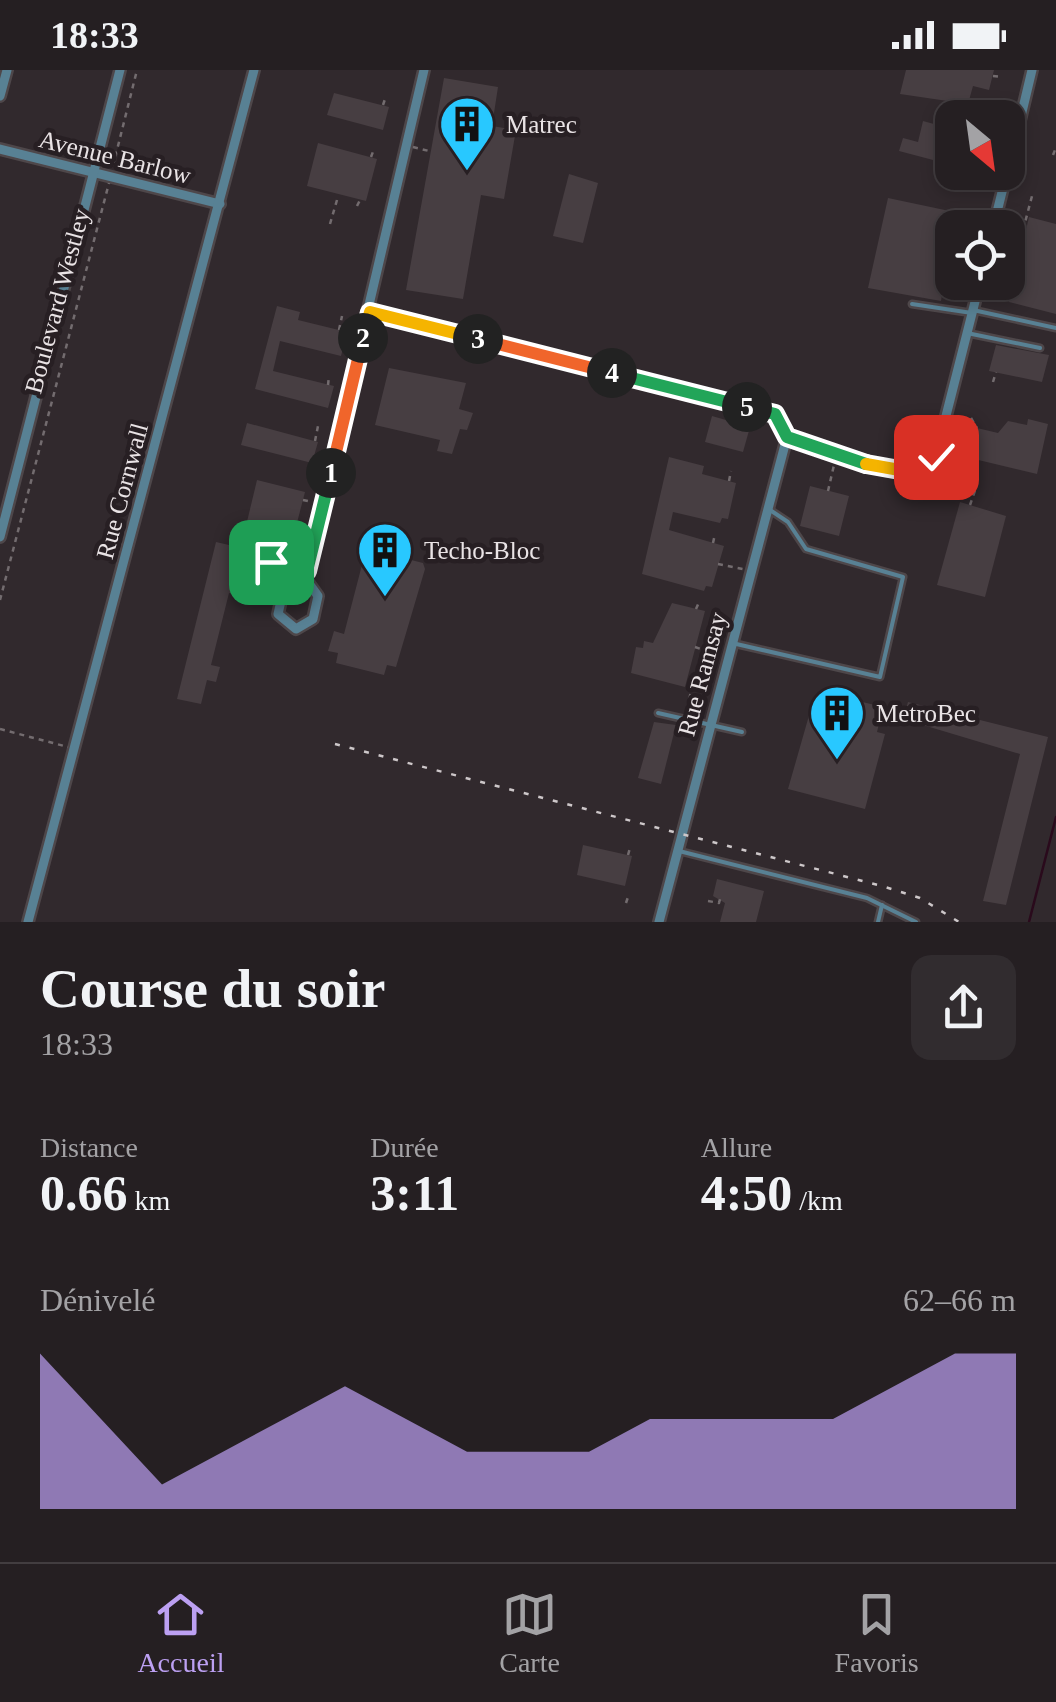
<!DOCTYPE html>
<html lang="fr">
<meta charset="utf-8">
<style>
:root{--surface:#251f22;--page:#312c2f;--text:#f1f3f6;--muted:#a3a2a5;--line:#423d40;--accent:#bca0f2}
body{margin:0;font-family:Georgia,serif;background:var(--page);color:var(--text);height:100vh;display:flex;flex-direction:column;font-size:38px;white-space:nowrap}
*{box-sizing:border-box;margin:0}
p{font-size:32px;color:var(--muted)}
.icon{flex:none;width:55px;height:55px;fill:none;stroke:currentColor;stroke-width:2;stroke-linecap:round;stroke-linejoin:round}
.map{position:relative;height:852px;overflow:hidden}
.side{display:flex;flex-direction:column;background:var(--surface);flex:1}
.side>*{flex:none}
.needle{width:65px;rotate:151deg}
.controls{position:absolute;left:935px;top:30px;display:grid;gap:20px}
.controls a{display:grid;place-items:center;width:90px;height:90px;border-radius:20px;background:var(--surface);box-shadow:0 5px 15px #0003,0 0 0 2px var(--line);font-size:50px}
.pin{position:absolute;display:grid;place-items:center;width:85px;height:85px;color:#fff;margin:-42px;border-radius:20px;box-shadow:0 5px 15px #0006}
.km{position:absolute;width:50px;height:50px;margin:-25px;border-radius:50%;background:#222;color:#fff;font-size:28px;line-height:50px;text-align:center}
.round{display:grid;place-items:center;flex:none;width:105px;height:105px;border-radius:20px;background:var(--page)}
.summary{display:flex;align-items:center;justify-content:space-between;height:170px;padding:0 40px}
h1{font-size:55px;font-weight:800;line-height:75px}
.metrics{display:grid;grid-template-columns:repeat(3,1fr);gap:15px;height:170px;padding:10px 40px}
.metrics div{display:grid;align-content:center}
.metrics b{font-size:50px;font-weight:800}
.metrics small{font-size:28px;font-weight:400}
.metrics p{font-size:28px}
.chart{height:280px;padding:20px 40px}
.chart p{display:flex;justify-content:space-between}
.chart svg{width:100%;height:180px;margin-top:10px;fill:var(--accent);opacity:.7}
.status{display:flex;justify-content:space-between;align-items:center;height:70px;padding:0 50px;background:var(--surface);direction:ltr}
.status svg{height:28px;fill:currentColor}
.tab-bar{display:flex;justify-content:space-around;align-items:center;height:140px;border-top:2px solid var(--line);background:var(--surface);font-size:28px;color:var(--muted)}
.tab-bar a{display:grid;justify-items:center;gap:5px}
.tab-bar .active{color:var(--accent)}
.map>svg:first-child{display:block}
</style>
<div class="status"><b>18:33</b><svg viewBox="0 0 49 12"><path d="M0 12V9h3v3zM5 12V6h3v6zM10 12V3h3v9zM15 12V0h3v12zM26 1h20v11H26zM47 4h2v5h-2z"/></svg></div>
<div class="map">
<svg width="1056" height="852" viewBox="0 0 1056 852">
<rect width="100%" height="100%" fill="#31292d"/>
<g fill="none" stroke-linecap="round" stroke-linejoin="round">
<path stroke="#2a0a1c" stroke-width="2.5" d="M1029,852l27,-105"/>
</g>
<g fill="#473e42">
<path d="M906,0h88l-5,20 -16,-4 -5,18 -68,-10z"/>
<path d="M444,8l54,9 -6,39 24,4 -12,69 -23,-4 -18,104 -57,-9z"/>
<path d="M334,23l55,14 -6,23 -56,-15z"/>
<path d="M923,51l29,8v36l-53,-14 4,-13 15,4z"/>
<path d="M318,73l59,16 -11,42 -59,-15z"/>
<path d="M569,104l29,9 -15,60 -30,-7z"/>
<path d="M888,128l71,15 -7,15 -11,73 -73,-13z"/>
<path d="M1029,147l27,7v90l-47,-12z"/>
<path d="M277,236l23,6 -2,8 49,12 -6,24 -61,-15 -7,30 61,15 -6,22 -73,-19z"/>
<path d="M996,275l53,10 -7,27 -53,-11z"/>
<path d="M389,298l77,15 -7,26 14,4 -6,17 -7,-1 -8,25 -15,-3 3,-11 -65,-15z"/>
<path d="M712,346l38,11 -7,25 -38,-10z"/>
<path d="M1028,349l20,5 -11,50 -67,-16 7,-30 21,5 10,-12 19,4z"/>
<path d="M247,353l71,19 -6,21 -71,-18z"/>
<path d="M669,387l35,9 -2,8 34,9 -8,36 -6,-1 -2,5 -47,-11 -4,18 55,16 -12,41 -6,-1 -2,5 -62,-17z"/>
<path d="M257,410l48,12 -13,50 -47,-12z"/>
<path d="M810,416l39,10 -10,40 -39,-10z"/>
<path d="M960,432l46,14 -21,81 -48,-12z"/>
<path d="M216,472l56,13 -11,46 -32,-8 -18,72 9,2 -4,15 -9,-2 -6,24 -24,-5z"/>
<path d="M372,480l51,13 2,6 -29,98 -9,-2 -3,10 -48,-12 2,-10 -10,-2 6,-20 10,3 19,-73z"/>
<path d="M672,533l33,8 -20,76 -54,-14 5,-26 7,1 1,-7 9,2z"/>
<path d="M842,627l41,10 -6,25 8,2 -20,75 -77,-20 22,-77 27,8z"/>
<path d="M908,632l140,35 -42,168 -23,-4 37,-147 -117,-35z"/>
<path d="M654,652l22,3 -15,59 -23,-6z"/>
<path d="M583,775l49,11 -7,30 -48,-11z"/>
<path d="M717,809l47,12 -8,31h-36l5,-19 -12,-7z"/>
</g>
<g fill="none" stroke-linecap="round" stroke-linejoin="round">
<g stroke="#4e474a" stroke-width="9">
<g id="service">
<path d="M958,41l31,7"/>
<path d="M1008,51l11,2"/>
<path d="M912,234l60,9"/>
<path d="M973,240l83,18"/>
<path d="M967,263l73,15"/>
<path d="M732,573l148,34 23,-100 -97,-28 -18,-27 -18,-12"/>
<path d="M658,643l84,19"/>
<path d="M679,781l188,47 49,24"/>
<path d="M878,852l4,-17"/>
</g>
</g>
<g stroke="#4e474a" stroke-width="14">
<g id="minor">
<path d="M0,26l7,-26"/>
<path d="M0,79l220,55"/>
<path d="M1008,101l24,-101"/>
<path d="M993,158l14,-56"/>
<path d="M370,242l405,102 12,23c35,12 114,50 146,30l47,-185"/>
<path d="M0,467l120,-467"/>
<path d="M305,508l13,18 -5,23 -17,10 -18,-15 5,-22 22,-14 119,-508"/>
<path d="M28,852l226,-852"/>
<path d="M659,852l128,-485"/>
</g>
</g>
<g stroke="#736c6f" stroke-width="2.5" stroke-dasharray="5 5" stroke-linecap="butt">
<path d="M993,6l9,1"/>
<path d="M383,35l3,-9"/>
<path d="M413,77l16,4"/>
<path d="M1053,85l2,-5"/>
<path d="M371,87l3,-8"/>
<path d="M113,96l24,-96"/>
<path d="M979,115l2,-13"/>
<path d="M357,136l3,-6"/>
<path d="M330,154l7,-24"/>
<path d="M1008,176l10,3 14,-53"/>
<path d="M339,260l3,-14"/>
<path d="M993,312l3,-10"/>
<path d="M328,315l1,-9"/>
<path d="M971,348l6,10"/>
<path d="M315,371l3,-15"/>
<path d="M729,411l2,-10"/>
<path d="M828,421l6,-26"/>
<path d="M303,430l9,2"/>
<path d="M970,435l7,-20"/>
<path d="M713,473l2,-9"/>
<path d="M271,492l28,7"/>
<path d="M718,494l25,5"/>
<path d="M0,530l109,-417"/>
<path d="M696,539l3,-7"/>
<path d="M695,577l9,3"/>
<path d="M689,629l15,-49"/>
<path d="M0,659l68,18"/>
<path d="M628,785l2,-7"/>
<path d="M708,831l11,2 1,-4"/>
<path d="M626,833l2,-6"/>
</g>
<use href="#service" stroke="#588194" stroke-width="4"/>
<use href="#minor" stroke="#588194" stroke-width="9"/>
<path stroke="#cdc7c9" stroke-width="2.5" stroke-dasharray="5 10" stroke-linecap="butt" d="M335,674l547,142 38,12 39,24"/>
</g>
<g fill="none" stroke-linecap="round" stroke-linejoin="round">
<g stroke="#fff" stroke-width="20">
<path id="split-1" d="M271,492l36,9 24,-98"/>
</g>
<g stroke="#fff" stroke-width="20">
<path id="split-2" d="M331,403l32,-135"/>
</g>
<g stroke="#fff" stroke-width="20">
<path id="split-3" d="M363,268l7,-26 108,27"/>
</g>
<g stroke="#fff" stroke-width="20">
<path id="split-4" d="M478,269l134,34"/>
</g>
<g stroke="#fff" stroke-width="20">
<path id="split-5" d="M612,303l135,34"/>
</g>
<g stroke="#fff" stroke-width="20">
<path id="split-6" d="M747,337l28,7 12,23 79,27"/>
</g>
<g stroke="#fff" stroke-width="20">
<path id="split-7" d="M866,394l56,10 12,-8 2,-9"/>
</g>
<use href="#split-1" stroke="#22a559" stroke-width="12"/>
<use href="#split-2" stroke="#f0652b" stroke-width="12"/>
<use href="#split-3" stroke="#f5b400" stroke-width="12"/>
<use href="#split-4" stroke="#f0652b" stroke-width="12"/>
<use href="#split-5" stroke="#22a559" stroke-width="12"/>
<use href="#split-6" stroke="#22a559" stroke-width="12"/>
<use href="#split-7" stroke="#f5b400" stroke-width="12"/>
</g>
<defs>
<g id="building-pin" transform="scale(2.875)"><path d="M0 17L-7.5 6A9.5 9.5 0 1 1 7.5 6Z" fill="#28c8ff" stroke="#271f23"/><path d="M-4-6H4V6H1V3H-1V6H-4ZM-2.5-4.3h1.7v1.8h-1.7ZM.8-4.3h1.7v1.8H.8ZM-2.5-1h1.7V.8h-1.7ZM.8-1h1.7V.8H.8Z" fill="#111"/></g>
</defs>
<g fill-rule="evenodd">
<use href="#building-pin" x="467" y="54"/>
<use href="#building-pin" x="385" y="480"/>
<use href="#building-pin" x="837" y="643"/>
</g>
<g text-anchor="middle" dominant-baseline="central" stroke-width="9" stroke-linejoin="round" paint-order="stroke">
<g font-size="25" fill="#e9e3e5" stroke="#271f23" text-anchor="start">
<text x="506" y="54">Matrec</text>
<text x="424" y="480">Techo-Bloc</text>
<text x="876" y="643">MetroBec</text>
</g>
<g font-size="25" fill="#e9e3e5" stroke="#271f23">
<text transform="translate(115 87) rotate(14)">Avenue Barlow</text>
<text transform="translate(57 231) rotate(-75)">Boulevard Westley</text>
<text transform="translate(122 421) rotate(-75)">Rue Cornwall</text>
<text transform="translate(702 604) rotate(-75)">Rue Ramsay</text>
</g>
</g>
</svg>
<div class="controls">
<a><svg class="needle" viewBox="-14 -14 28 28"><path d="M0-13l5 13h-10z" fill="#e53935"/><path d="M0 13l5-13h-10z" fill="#a3a2a5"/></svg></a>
<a><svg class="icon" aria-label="locate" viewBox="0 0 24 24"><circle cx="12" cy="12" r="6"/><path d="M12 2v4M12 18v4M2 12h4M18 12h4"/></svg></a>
</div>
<div class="pin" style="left:271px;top:492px;background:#1e9e55"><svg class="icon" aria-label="arrive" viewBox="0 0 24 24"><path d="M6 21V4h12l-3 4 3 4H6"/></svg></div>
<div class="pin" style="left:936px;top:387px;background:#d93025"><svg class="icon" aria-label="check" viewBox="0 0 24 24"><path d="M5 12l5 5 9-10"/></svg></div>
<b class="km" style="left:331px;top:403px">1</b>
<b class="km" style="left:363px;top:268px">2</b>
<b class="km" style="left:478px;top:269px">3</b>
<b class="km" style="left:612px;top:303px">4</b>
<b class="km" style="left:747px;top:337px">5</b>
</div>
<section class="side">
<div class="summary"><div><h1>Course du soir</h1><p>18:33</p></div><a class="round"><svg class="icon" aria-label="share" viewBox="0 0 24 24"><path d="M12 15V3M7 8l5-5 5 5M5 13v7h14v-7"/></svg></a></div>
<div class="metrics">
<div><p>Distance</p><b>0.66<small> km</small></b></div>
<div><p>Durée</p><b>3:11</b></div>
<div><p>Allure</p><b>4:50<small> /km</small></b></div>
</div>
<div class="chart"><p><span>Dénivelé</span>62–66 m</p>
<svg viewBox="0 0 160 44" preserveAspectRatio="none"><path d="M0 44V6L10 22L20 38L30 30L40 22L50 14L60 22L70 30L80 30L90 30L100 22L110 22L120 22L130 22L140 14L150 6L160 6V44z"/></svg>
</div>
</section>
<nav class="tab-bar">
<a class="active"><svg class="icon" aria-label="home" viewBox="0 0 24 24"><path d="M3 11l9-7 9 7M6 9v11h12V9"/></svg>Accueil</a>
<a><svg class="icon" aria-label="map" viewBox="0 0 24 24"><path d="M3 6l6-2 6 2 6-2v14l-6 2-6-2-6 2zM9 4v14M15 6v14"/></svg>Carte</a>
<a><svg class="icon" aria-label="saved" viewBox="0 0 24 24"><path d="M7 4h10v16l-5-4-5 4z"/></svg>Favoris</a>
</nav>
